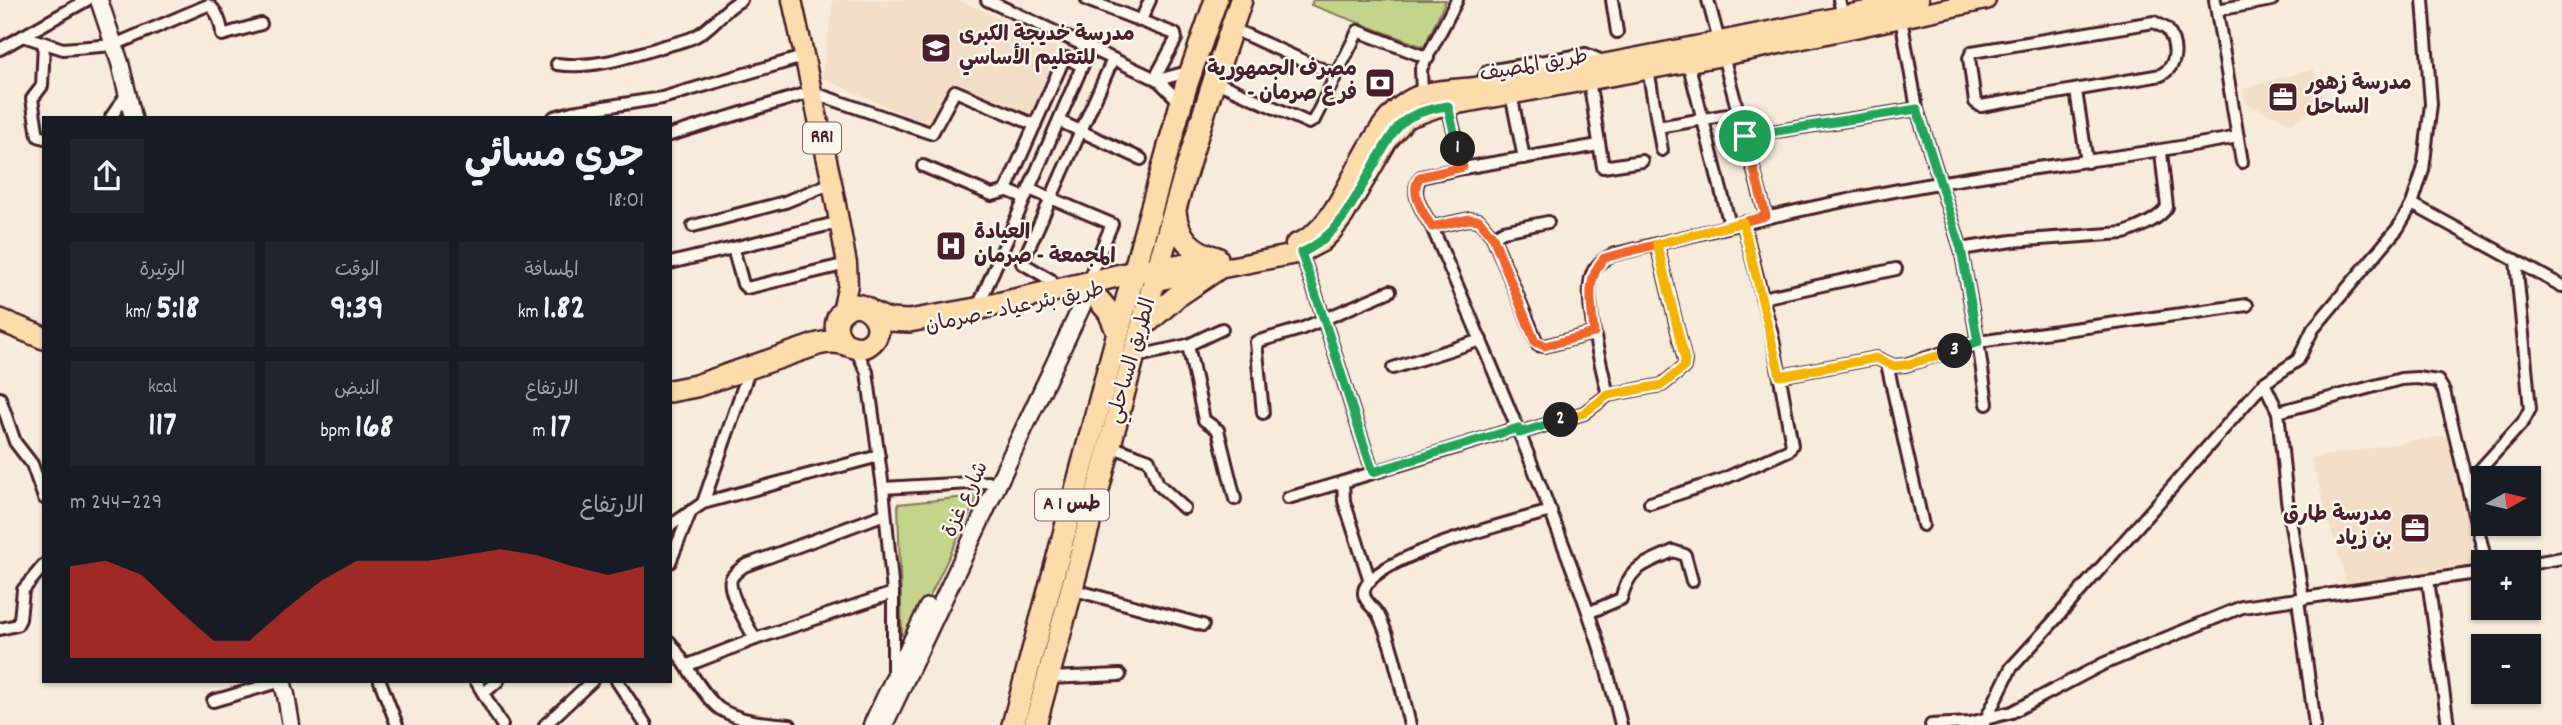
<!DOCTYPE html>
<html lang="ar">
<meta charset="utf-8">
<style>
:root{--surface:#171b24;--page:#20242c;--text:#f1f3f6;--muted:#9ea1a6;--accent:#d93025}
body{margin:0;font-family:Dekko,"Playpen Sans Arabic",sans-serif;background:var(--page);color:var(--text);direction:rtl;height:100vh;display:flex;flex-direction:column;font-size:26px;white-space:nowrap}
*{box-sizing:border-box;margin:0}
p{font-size:23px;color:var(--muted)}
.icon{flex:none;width:38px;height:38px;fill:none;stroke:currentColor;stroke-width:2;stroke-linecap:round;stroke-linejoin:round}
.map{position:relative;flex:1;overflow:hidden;direction:ltr}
.panel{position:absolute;left:42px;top:116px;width:630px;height:567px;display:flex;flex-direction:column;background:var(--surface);border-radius:0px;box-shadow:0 2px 5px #0004;direction:rtl}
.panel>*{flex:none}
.needle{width:46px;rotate:82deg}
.controls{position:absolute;left:2471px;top:466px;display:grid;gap:14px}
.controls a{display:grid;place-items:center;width:70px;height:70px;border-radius:0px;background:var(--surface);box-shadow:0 2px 5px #0004;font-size:35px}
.pin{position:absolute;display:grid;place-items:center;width:60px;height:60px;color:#fff;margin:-30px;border:4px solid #fff;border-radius:50%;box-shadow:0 2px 7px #0007}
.km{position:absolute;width:35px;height:35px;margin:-18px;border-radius:50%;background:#222;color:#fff;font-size:19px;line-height:35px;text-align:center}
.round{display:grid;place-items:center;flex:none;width:74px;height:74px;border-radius:0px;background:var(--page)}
.headline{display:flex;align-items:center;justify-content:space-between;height:119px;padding:0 28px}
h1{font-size:38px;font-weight:700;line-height:52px}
.figures{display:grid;grid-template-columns:repeat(3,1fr);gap:10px;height:119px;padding:7px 28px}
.figures div{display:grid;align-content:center;border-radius:0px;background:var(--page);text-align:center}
.figures b{font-size:35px;font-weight:700}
.figures small{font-size:19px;font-weight:400}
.figures p{font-size:19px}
.chart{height:196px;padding:14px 28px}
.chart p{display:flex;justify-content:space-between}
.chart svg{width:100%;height:126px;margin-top:7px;fill:var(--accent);opacity:.7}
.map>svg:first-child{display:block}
</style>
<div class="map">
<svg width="2562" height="725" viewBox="0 0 2562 725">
<rect width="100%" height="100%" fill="#f7ecdb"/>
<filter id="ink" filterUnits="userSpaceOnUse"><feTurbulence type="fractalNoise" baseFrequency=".0143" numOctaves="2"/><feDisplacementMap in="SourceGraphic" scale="14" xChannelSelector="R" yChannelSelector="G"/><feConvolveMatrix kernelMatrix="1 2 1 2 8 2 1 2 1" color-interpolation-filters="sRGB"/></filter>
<g filter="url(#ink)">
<g fill="#f3dec7">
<path d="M833,0h125l100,45 -28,74 -76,-31 -21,39 -111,-49z"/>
<path d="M2313,69l14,35 -36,19 -44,-19 -5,-15z"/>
<path d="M2449,435l30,131 -131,22 -37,-130z"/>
</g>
<g fill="#c3d58a" stroke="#867a5a" stroke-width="2">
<path d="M1313,0h133l-22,47 -113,-42z"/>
<path d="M978,496l-67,140 -9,-1 -4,-131z"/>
</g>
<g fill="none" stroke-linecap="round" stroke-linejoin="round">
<g stroke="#4a1f2b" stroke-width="16">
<g id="street">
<path d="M987,0l171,80 23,23"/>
<path d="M1087,0l88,34 1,5 -21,39"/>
<path d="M1612,0l5,32"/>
<path d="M1708,0l58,216"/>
<path d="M1839,0l4,15"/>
<path d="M2215,0l27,162"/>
<path d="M2217,10l55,-10"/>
<path d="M1901,18l16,91 44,140 17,93 269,-37"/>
<path d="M1141,20l9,-20"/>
<path d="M2154,22l13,7c10,15 12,36 -6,46l-180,31 -6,-4 -6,-44 3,-6z"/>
<path d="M1231,28l104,47"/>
<path d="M23,36l40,13 51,-4 94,-40c9,4 14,21 14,30l39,-11"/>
<path d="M0,49l87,-49"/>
<path d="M1688,62l42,163"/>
<path d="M557,64c35,5 68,-6 101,-16 12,-4 25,-6 36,-11 19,-9 29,-28 47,-37"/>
<path d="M1648,69l14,81"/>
<path d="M1158,80l33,-9"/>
<path d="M1589,80l14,87 39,-6"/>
<path d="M1214,81l95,42 5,-3 44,-89 70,27"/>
<path d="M1479,86l9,-15 98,-17 19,8"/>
<path d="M2076,91l11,71"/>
<path d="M1422,94l-1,-25 36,-69"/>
<path d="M1511,94l13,64"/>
<path d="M1448,106l15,62"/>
<path d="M111,117l16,-23"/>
<path d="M554,117l18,-5 90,-14 141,-41"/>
<path d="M1059,121l82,38"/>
<path d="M1658,127l81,-14"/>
<path d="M670,135l141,-43 119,41h2l23,-42 80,34"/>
<path d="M1745,136l172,-27"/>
<path d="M44,138l-6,-2 -6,-37 10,-13 2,-43"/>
<path d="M1599,145l-136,23 -42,9c-13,16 3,36 11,50 40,93 81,186 117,281 28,71 55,142 72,217"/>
<path d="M923,166l69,29 15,-4"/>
<path d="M1029,189l83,35 -25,59"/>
<path d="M1025,198l-19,-8 57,-129 4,-3 15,8"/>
<path d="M2412,204l150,82"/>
<path d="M840,222l-107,26 10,36 4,4 100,-24"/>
<path d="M693,226l92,-24 47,-19"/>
<path d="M1432,227l37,-8 10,1 14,17 45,108 7,1 49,-13"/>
<path d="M1493,237l10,-6 45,-9"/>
<path d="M1961,249l51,-8 112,-8c14,-5 35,-13 43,-26l-6,-55"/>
<path d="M1301,253c27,72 47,147 72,219"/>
<path d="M670,263l63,-15"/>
<path d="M1051,280l-29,-17 91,-204"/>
<path d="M1762,298l134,-29"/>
<path d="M977,309l113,-261"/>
<path d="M1188,345l16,75 14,10 17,69"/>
<path d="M855,348l12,24 16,116 10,105v83"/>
<path d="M1134,357l54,-12 34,-16"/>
<path d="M1887,364l36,161"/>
<path d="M1393,368l88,-28"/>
<path d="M1780,376l96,-18 18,8 11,-1 73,-23 9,62"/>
<path d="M2264,383l14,29 9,88 16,99"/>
<path d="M1608,395l54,-10 22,-18 1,-6 -28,-117"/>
<path d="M0,398l15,44 17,22 12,34"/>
<path d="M2278,412l123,-33 16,-1 21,3 6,10 42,171"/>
<path d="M1263,413l-7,-71 45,-13 89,-38"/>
<path d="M1520,433l64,-20 24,-18c-6,-27 -25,-96 -16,-121 4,-9 11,-15 20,-19 108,-27 216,-53 326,-72 100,-17 200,-27 300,-46"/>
<path d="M1110,446l39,14 9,24 26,24"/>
<path d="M2467,484l56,-62 7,-13 -14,-149"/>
<path d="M883,488l105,-6"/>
<path d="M1288,498l55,-16"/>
<path d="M703,503l47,-135"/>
<path d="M1650,503l71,-23 68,-30 3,-5 -19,-106 -30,-117"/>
<path d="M670,526l33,-23 176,-47"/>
<path d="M670,562l21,-51"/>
<path d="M2529,564l33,-6"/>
<path d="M2428,580l20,145"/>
<path d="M1370,581l-26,-80 -1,-19 175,-54"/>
<path d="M1071,589l132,36"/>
<path d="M2298,600l17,125"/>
<path d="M1590,612l31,-13c9,-34 23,-34 52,-48l12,4 7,26"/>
<path d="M0,629l17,-4 3,-6 3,-29 21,-25"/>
<path d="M755,639c-7,-13 -28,-47 -24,-60 2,-5 9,-10 13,-13l141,-52"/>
<path d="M670,642c13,17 34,56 50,67 21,13 46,14 70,16"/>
<path d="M688,665l67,-26 138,-46"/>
<path d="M1048,678l72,-3"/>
<path d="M380,681l17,44"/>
<path d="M476,681l26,44"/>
<path d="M617,681l29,44"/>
<path d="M484,693l14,-12"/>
<path d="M213,701l69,-20"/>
<path d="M545,725l47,-44"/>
<path d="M1410,725c-9,-36 -15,-75 -31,-109 -4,-8 -14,-13 -15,-22 -4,-35 158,-75 187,-83"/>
<path d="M1931,725l39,-2 42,-11 91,-48 139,-57 241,-35"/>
<path d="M1983,725l28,-57 42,-46 211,-239 34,-23 15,-31 85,-101 14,-24 11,-34 8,-66 -8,-104"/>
</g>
</g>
<g stroke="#4a1f2b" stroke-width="21">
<g id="secondary">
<path d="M99,0l21,63 13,54"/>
<path d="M282,681l4,14 5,30"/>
<path d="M872,725l56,-118"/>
<path d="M884,725l204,-432"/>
</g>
</g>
<g stroke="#4a1f2b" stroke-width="23">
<g id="primary">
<path d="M792,0l40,183 15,81 1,21 -6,26"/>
<path d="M1295,244c55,-18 65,-130 127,-150 16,-5 37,-5 53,-7 33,-5 67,-12 100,-18 115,-21 229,-45 344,-69"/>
<path d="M1160,267l49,-8"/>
<path d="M1156,281l145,-28 21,-11 9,-9 13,-17 43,-74 19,-23 30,-11 287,-52 263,-56"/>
</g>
</g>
<g stroke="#4a1f2b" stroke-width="26">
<g id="highway">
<path d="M1175,212c3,26 17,40 42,46"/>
<path d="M1092,292l17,20 9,21"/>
<path d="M874,314l14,6 21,1 67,-12 171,-40"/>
<path d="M0,320l44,18"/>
<path d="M1143,326l33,-29 40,-27"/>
<path d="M670,391l26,-5 122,-42c7,-2 15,-3 23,-1 9,2 17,8 27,2 20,-13 7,-39 -13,-40 -19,5 -25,23 -11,38"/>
<path d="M1013,725l133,-497 40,-142 30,-86"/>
<path d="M1035,725c67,-242 124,-488 206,-725"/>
</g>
</g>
<use href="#street" stroke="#fbf7ec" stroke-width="10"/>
<use href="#secondary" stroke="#fbf7ec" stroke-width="16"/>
<use href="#primary" stroke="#fddcac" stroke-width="18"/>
<use href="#highway" stroke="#fddcac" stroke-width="21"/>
</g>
</g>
<g fill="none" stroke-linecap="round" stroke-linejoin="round" filter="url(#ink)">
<g stroke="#fff" stroke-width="14">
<path id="split-1" d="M1458,149l5,18 -43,10c-12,16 4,36 12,50l37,-8 10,1 14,17 42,105 10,4 49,-13c-2,-28 -10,-52 10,-75l162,-42 -21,-80"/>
</g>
<g stroke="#fff" stroke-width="14">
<path id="split-2" d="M1458,149l-10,-43c-13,2 -31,6 -41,13 -11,7 -20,24 -26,34 -22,36 -39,83 -80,100 27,72 47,147 72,219l145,-44 2,5 41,-13"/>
</g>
<g stroke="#fff" stroke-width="14">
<path id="split-3" d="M1561,420l23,-7 24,-18 54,-10 22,-18 1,-7 -28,-116 86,-22 37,154 96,-18 18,8 11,-1 50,-14"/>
</g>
<g stroke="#fff" stroke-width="14">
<path id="split-4" d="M1745,136l172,-27 44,140 17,93 -23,9"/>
</g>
<use href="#split-1" stroke="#f0652b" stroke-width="9"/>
<use href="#split-2" stroke="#22a559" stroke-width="9"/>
<use href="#split-3" stroke="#f5b400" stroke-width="9"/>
<use href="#split-4" stroke="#22a559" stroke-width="9"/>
</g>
<defs>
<g id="school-square" transform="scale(1.575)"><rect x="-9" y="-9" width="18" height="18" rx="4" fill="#4a1f2b" stroke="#fbf7ec"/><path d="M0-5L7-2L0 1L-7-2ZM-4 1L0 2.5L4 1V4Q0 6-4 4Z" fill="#fff"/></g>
<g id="bank-square" transform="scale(1.575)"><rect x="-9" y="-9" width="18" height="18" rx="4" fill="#4a1f2b" stroke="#fbf7ec"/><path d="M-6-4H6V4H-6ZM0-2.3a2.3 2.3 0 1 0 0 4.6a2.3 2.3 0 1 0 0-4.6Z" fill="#fff"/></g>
<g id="office-square" transform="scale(1.575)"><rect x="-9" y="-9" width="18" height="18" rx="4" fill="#4a1f2b" stroke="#fbf7ec"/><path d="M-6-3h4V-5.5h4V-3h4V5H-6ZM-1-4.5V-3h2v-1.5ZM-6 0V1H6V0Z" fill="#fff"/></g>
<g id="hospital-square" transform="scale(1.575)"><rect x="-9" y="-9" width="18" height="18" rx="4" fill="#4a1f2b" stroke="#fbf7ec"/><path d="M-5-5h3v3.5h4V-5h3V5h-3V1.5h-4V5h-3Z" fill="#fff"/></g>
</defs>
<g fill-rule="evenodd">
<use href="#school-square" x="936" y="48"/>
<use href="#bank-square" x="1380" y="83"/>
<use href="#office-square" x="2283" y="97"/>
<use href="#hospital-square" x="951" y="246"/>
<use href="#office-square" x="2415" y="528"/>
</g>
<g text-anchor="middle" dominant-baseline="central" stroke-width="5" stroke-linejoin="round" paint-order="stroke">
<g fill="#fbf7ec" stroke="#7f6065" stroke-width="2">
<rect x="803" y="122.5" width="38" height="31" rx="5"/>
<rect x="1035" y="489.5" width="74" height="31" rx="5"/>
</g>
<g font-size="19" font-weight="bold" fill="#4a1f2b">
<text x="822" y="138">RR1</text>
<text x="1072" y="505">A 1 طس</text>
</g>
<g font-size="21" font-weight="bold" fill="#4a1f2b" stroke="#fbf7ec" text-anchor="start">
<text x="959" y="36">مدرسة خديجة الكبرى<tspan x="959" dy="24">للتعليم الأساسي</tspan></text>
<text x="1357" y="71" text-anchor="end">مصرف الجمهورية<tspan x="1357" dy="24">- فرع صرمان</tspan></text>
<text x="2306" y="85">مدرسة زهور<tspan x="2306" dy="24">الساحل</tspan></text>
<text x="974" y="234">العيادة<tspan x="974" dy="24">المجمعة - صرمان</tspan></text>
<text x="2392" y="516" text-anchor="end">مدرسة طارق<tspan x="2392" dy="24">بن زياد</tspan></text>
</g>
<g font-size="21" fill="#4a1f2b" stroke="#fbf7ec">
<text transform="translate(1534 67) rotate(-10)">طريق المصيف</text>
<text transform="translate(1015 309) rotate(-12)">طريق بئر عياد - صرمان</text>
<text transform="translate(1133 361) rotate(-74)">الطريق الساحلي</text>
<text transform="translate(967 500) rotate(-65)">شارع غزة</text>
</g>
</g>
</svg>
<div class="controls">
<a><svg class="needle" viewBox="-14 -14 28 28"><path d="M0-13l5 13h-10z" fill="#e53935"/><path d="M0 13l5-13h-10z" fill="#9ea1a6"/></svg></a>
<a>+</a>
<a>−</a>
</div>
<div class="pin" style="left:1745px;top:136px;background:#1e9e55"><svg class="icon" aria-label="arrive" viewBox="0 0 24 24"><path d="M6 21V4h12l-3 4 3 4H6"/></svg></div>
<b class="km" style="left:1458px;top:149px">1</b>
<b class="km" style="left:1561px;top:420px">2</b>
<b class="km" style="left:1955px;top:351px">3</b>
<section class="panel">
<div class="headline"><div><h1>جري مسائي</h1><p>18:01</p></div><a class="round"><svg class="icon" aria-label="share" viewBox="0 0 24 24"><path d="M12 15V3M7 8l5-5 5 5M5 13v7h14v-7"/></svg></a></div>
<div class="figures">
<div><p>المسافة</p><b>1.82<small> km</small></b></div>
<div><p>الوقت</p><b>9:39</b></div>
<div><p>الوتيرة</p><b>5:18<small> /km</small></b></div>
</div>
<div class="figures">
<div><p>الارتفاع</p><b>17<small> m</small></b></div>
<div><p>النبض</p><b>168<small> bpm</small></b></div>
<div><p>kcal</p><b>117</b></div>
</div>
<div class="chart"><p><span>الارتفاع</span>229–244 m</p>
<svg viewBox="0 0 160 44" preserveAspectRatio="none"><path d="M0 44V12L10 10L20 15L30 27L40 38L50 38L60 27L70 17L80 10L90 10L100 10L110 8L120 6L130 8L140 12L150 15L160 12V44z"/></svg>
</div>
</section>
</div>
